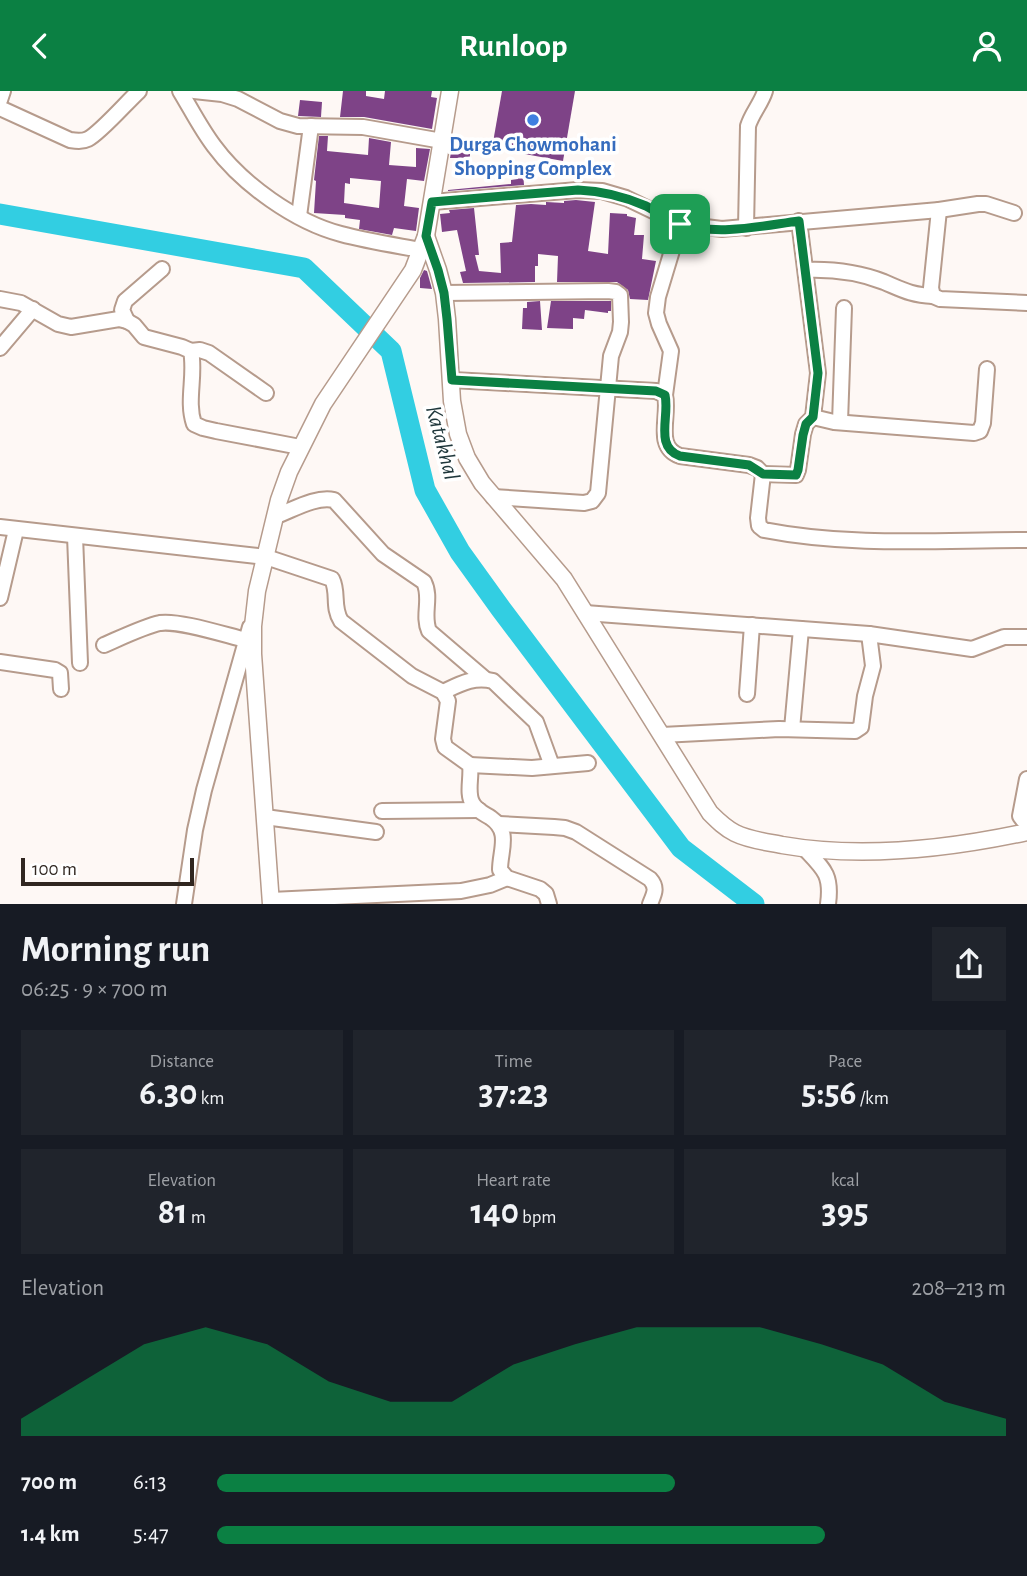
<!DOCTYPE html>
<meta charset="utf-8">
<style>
:root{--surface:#171b24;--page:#20242c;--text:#f1f3f6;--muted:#9ea1a6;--accent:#0b8043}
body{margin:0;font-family:"Alegreya Sans",sans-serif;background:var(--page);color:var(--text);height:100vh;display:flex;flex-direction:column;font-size:26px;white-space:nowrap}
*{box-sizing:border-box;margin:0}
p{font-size:23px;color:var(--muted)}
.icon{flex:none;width:38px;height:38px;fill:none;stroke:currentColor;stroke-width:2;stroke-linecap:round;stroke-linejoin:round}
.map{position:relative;height:813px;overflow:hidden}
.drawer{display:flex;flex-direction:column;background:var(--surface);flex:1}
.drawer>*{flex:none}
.scale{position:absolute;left:21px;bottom:18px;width:173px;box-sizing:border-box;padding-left:7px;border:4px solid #302620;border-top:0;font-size:19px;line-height:24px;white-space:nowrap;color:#302620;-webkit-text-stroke:5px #fff;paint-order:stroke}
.pin{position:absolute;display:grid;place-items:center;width:60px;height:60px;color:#fff;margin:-30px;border-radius:14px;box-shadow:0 4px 10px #0006}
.round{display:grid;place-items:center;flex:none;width:74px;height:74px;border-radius:0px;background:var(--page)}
.overview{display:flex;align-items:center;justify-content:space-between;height:119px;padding:0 21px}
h1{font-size:38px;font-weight:700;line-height:52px}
.figures{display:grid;grid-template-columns:repeat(3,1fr);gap:10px;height:119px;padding:7px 21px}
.figures div{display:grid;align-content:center;border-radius:0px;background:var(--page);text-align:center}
.figures b{font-size:35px;font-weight:700}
.figures small{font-size:19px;font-weight:400}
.figures p{font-size:19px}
.chart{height:196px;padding:14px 21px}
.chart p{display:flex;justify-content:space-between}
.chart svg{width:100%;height:126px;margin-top:7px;fill:var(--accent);opacity:.7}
ul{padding:0 21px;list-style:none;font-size:23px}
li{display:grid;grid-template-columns:112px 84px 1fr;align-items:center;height:52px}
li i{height:18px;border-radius:9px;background:var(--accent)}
header{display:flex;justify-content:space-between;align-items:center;height:91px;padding:0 21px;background:var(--accent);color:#fff;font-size:32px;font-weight:700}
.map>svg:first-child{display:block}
</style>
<header><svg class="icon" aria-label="back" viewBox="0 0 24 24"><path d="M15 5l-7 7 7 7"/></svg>Runloop<svg class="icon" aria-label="person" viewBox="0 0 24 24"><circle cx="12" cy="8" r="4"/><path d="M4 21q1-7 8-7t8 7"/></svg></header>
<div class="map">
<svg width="1027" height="813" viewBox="0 0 1027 813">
<rect width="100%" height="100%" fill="#fef8f5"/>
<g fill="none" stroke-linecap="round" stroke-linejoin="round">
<path stroke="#32cee2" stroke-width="21" d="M0,123l304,54 87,83 34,139 35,62 41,57 180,239 73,56"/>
</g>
<g fill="#7e4387" fill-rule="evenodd">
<path d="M343,0h23v5l18,3 1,-8h47l-1,6 6,1 -5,31 -68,-12h-24z"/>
<path d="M502,0h73l-12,70 -71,-13z"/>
<path d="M300,9l22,2 -1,15 -23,-1z"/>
<path d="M319,45h9l-1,15 41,4 1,-17 22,4 -2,23 27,2v-19l14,1 -6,32 -17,-2 -3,27 15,2 -3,23 -22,-3 -2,7 -33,-6 1,-9 -15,-2v-3l-31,-2 2,-32 -2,-1zM350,87l31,3 -2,27 -35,-5 1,-20 5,1z"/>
<path d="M453,49l18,1 -2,27h-13l1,-10h-7z"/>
<path d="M519,81h4l1,13 -76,6v-1l63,-6v-4l7,-1z"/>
<path d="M576,109l19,2 -7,49 20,3 2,-41 17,1v2l9,2 -2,17h10l-2,24 14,2 -8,39 -18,-1 -2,-9 -11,-8h-60l1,-26 -20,-2v12h-3v16l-72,1 -3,-11 6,-1 -9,-41 -15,2 -2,-18 10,-1 -1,-3 25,-2 5,47h-4l4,16 22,2 -1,-30 12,-1 4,-37 15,-1 15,1v-3l18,1v-2z"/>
<path d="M424,179l3,1 5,18 -12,-1v-10z"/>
<path d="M540,210l2,29 -20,-1 1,-21h4v-6z"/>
<path d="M551,210h60v10h-3v2l-23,-3 -1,9 -11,-1v11l-26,-1z"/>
</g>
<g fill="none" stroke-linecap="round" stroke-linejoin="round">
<g stroke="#b69b8c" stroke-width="18">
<g id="minor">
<path d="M180,0c11,18 21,38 34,55 28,38 81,76 127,88 26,7 53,11 80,16"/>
<path d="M194,0l28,3 16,5 42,22 18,5 65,1 79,14"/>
<path d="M0,9l3,-9"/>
<path d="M0,17l70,32c6,1 12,2 18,-1 12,-6 39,-37 51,-48"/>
<path d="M432,111l146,-12 24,1 24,7 54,26 42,5 217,-19 -8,78 2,8 7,3 87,4"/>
<path d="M939,119l39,-6h8l28,9"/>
<path d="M299,125l12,-90"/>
<path d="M746,137l2,-102c4,-13 13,-22 17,-35"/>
<path d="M806,179c28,-1 52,2 78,12 19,8 27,13 49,14"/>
<path d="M444,202l164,-2 8,1 4,3 1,27 -1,10 -9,24 -13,137 -6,8 -8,2 -91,-6"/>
<path d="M0,208l21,4 37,21 13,3 48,-8 8,2 7,4 10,12 38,10 9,4c5,24 -5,50 3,73l9,4 13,3 84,16"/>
<path d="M127,230l-5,-11 3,-9 37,-32"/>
<path d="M0,257l33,-39"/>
<path d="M191,260l9,-1 9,3 57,40"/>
<path d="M452,289l204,11 9,4c5,21 -11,52 15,61l69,9 8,3 6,6 -5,44 1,8 5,4c87,17 175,10 263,10"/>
<path d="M665,304l6,-44 -12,-27 -3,-11 2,-16 22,-73"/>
<path d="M813,326l21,5 140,11 6,-2 3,-8 4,-54"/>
<path d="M840,331l4,-114"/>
<path d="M763,383l33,1 2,-5 5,-36 3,-10 7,-7 5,-44 -19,-152"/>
<path d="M276,425c17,-6 39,-20 58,-16l49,54 41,28c8,16 -2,33 5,49l55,47"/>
<path d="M0,436l266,30 66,22c7,14 0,28 9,42l71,55 31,16 5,9 -5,38 2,8 25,18c2,12 -4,29 3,39 4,7 12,10 18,14 20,14 9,32 9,52l7,8 33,11 6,5 3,10"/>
<path d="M75,445l5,127"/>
<path d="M0,507l16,-68"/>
<path d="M585,522l284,21 103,15 32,-12h23"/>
<path d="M104,554c14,-6 41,-19 56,-22 19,-3 65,12 86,17"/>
<path d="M0,571l55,8 5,3 1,16"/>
<path d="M443,601c17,-8 31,-16 50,-11l43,41 16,44"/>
<path d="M747,603l5,-69"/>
<path d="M792,638l9,-100"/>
<path d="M662,644l117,-6 76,2 6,-4 4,-31 8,-30 -4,-32"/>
<path d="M470,674l62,3 56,-5"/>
<path d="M1027,688l-7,37 3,4 4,3"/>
<path d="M382,720l97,-1"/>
<path d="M265,726l111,15"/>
<path d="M499,733l55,3 11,1 11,4 74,47c8,9 4,15 0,25"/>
<path d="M805,758c19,20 27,26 23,55"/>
<path d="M271,809l190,-9 29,-6 17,-7"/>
<path d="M184,813l11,-74 9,-40 46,-163"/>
</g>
</g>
<g stroke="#b69b8c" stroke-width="19">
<g id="tertiary">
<path d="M426,145l12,34 6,23 3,26 5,82 6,33 9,24 15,25 82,96 146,234c8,8 15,15 25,20 14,7 32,9 47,12 80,14 166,4 245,-13"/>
<path d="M271,813l-18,-250v-28l4,-35 22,-91 10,-28 34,-68 90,-134 13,-34 24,-145"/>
</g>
</g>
<use href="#minor" stroke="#fff" stroke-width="14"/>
<use href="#tertiary" stroke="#fff" stroke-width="16"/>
</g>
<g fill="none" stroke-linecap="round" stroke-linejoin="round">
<g stroke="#fff" stroke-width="14">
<path id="route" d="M578,99c25,1 45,6 68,16 11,6 22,14 34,18 38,12 81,2 119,-3l19,152 -5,44 -7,7 -3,11 -5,35 -2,5 -33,-1 -14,-9 -69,-9c-26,-9 -10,-40 -15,-61l-9,-4 -204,-11 -5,-61 -3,-26 -6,-23 -12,-34 6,-34z"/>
</g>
<use href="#route" stroke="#0b8043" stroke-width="9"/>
</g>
<circle fill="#3f7fe0" stroke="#fff" stroke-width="2.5" cx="533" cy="29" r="7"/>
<g text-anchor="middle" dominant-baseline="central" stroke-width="7" stroke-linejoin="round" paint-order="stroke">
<g font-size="21" font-weight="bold" fill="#366cbe" stroke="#fff">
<text x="533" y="53">Durga Chowmohani<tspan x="533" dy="24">Shopping Complex</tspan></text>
</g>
<g font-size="23" font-style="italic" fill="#1f373b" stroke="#fff">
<text transform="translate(442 352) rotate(75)">Katakhal</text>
</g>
</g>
</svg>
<div class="scale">100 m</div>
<div class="pin" style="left:680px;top:133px;background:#1e9e55"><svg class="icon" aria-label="arrive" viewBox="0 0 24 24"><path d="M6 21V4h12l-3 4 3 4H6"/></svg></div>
</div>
<section class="drawer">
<div class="overview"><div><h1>Morning run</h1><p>06:25 · 9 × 700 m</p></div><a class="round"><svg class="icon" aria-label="share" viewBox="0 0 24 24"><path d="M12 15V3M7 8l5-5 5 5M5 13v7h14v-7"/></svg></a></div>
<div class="figures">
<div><p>Distance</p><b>6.30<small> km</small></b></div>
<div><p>Time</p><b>37:23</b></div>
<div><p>Pace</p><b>5:56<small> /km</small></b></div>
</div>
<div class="figures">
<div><p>Elevation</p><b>81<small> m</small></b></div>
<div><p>Heart rate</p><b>140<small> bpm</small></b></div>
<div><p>kcal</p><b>395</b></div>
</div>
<div class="chart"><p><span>Elevation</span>208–213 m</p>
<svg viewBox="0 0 160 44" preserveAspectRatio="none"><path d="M0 44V38L10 25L20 12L30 6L40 12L50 25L60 32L70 32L80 19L90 12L100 6L110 6L120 6L130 12L140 19L150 32L160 38V44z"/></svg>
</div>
<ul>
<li><b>700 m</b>6:13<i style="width:58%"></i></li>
<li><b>1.4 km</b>5:47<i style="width:77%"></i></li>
</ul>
</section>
